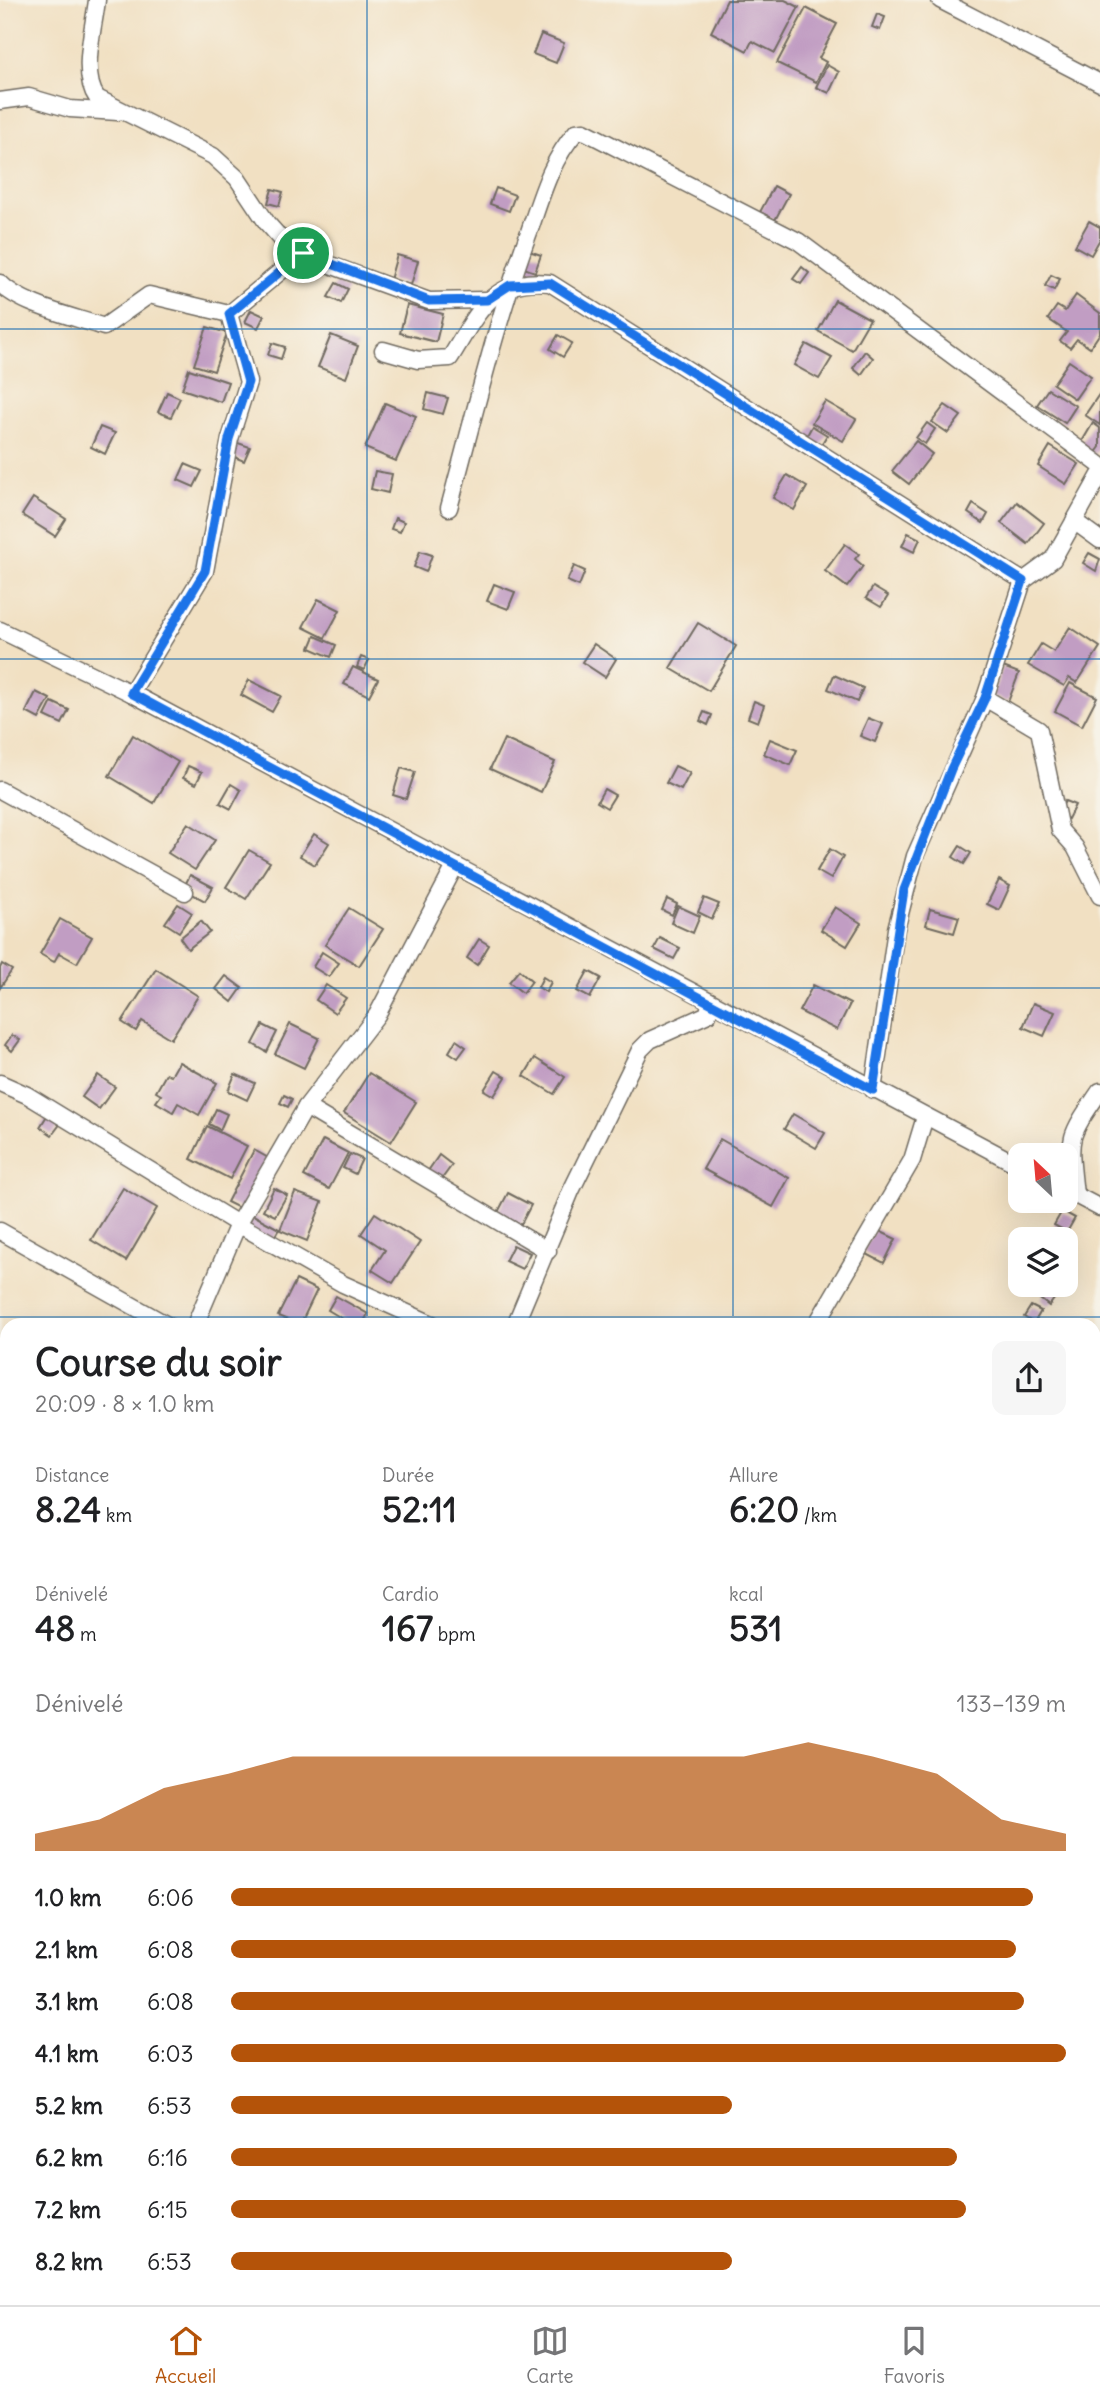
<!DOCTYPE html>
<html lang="fr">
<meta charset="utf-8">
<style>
:root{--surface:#fff;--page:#f6f6f6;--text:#202124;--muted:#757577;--line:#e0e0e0;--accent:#b45309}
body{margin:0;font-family:Delius,sans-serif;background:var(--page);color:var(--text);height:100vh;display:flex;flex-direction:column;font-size:26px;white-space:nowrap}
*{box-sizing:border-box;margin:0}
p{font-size:23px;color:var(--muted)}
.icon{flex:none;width:38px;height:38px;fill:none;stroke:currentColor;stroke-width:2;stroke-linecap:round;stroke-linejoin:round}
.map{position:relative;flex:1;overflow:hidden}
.panel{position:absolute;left:0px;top:1318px;width:1101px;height:989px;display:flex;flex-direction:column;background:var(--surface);border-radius:21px 21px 0 0;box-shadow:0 7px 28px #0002}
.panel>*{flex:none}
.needle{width:46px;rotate:334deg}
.tools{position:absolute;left:1008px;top:1143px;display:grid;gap:14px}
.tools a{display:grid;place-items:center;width:70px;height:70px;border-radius:14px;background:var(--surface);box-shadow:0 7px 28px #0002;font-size:35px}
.pin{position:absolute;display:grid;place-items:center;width:60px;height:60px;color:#fff;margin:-30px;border:4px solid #fff;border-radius:50%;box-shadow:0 2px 7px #0007}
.round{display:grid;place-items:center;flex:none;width:74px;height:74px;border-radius:14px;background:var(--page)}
.overview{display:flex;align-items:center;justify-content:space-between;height:119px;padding:0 35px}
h1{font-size:38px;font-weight:700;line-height:52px}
.figures{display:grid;grid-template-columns:repeat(3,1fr);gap:10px;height:119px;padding:7px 35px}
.figures div{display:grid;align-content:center}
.figures b{font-size:35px;font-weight:700}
.figures small{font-size:19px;font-weight:400}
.figures p{font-size:19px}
.chart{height:196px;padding:14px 35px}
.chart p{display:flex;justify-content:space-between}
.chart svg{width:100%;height:126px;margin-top:7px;fill:var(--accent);opacity:.7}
ul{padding:0 35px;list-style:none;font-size:23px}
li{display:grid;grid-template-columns:112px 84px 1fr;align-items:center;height:52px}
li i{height:18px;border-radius:9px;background:var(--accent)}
.menu{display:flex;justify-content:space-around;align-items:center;height:98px;border-top:2px solid var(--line);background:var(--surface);font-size:19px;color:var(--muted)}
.menu a{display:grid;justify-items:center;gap:4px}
.menu .on{color:var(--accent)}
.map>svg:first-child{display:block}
</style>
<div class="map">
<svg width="1100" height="2305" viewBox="0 0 1100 2305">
<rect width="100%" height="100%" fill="#f7f3e8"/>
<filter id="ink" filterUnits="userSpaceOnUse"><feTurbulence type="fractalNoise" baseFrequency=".0143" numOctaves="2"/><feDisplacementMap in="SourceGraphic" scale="14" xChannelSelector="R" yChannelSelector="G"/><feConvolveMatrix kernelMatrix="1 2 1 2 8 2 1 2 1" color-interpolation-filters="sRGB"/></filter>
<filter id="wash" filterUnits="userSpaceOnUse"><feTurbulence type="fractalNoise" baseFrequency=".00686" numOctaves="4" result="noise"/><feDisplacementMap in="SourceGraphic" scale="28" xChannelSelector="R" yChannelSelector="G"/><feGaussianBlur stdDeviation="1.57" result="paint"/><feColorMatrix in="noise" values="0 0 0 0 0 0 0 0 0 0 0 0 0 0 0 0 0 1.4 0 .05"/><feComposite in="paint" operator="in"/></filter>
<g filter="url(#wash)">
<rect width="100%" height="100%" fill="#f1e0c2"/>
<g id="blocks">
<g fill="#c19dc3">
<path d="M727,0h58l14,7 -24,46 -23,-12 -5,10 -36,-19z"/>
<path d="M806,8l31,16 -18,34 7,4 -10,20 -39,-19z"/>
<path d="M877,14l8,3 -5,13 -8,-3z"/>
<path d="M541,34l23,9 -8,20 -23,-9z"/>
<path d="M827,65l12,7 -10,21 -13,-6z"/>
<path d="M774,186l15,8 -14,26 -15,-8z"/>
<path d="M496,188l19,7 -6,16 -19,-7z"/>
<path d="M272,189l11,3 -4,14 -11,-3z"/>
<path d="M1089,221l11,6v12l-9,16 -16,-9z"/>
<path d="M526,250l15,5 -6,17 -14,-5z"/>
<path d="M397,255l21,6 -7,24 -21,-5z"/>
<path d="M802,267l7,6 -8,11 -8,-5z"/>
<path d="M1051,275l9,4 -6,11 -9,-4z"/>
<path d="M336,283l12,6 -7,14 -13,-6z"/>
<path d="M1076,295l24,18v20l-10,15 -13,-9 -7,9 -10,-7 7,-9 -19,-13 9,-13 8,5z"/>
<path d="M835,300l35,19 -18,31 -34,-19z"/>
<path d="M407,305l36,9 -7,28 -36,-9z"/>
<path d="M251,310l13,6 -6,12 -13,-6z"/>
<path d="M207,327l20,6 -13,38 -20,-6z"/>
<path d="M331,335l27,11 -12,32 -28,-11z"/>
<path d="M558,335l14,8 -9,14 -13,-8z"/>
<path d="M272,343l13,4 -4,12 -13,-4z"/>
<path d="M806,344l26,14 -13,21 -25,-14z"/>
<path d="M865,351l8,7 -12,17 -8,-7z"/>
<path d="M1069,361l22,15 -16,23 -22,-15z"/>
<path d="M189,369l39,13 -7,20 -39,-13z"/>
<path d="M1048,389l28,17 -11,17 -28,-18z"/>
<path d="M167,392l13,6 -9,19 -13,-5z"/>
<path d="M428,393l20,5 -5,16 -19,-5z"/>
<path d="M1100,393v32l-15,-10z"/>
<path d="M825,401l31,18 -13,22 -31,-18z"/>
<path d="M385,403l31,13 -20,45 -31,-13z"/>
<path d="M945,405l16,11 -13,17 -16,-11z"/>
<path d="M927,423l8,6 -10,15 -9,-6z"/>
<path d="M1093,423l7,5v19l-5,7 -15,-9z"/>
<path d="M812,426l15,9 -8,13 -14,-9z"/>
<path d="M100,427l15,6 -10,21 -14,-7z"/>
<path d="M916,441l16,13 -23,30 -17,-13z"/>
<path d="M235,442l15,5 -6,14 -15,-6z"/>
<path d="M1050,446l29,18 -13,20 -28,-18z"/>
<path d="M185,464l17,7 -8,16 -16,-7z"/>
<path d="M375,471l17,3 -4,19 -17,-4z"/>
<path d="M787,475l20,12 -13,23 -21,-12z"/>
<path d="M33,498l33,21 -11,17 -33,-21z"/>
<path d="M1017,502l27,21 -16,21 -27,-21z"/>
<path d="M973,504l15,10 -5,9 -15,-10z"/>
<path d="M395,518l9,4 -4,10 -9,-3z"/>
<path d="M908,533l12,6 -6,13 -12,-6z"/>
<path d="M845,544l14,10 -4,5 8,7 -16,21 -22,-16z"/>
<path d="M420,551l12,4 -6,17 -12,-5z"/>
<path d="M1089,553l11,6 -4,12 -13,-8z"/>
<path d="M574,566l11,5 -6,15 -12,-5z"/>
<path d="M494,584l21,8 -7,17 -21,-8z"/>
<path d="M873,587l15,9 -7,11 -15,-9z"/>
<path d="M318,599l22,11 -15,28 -22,-11z"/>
<path d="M698,623l38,23 -27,45 -39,-23z"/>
<path d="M1070,627l30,20 -23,36 -8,-5 -5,8 -36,-21 13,-21 13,8z"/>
<path d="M315,636l21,9 -5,12 -21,-9z"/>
<path d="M594,644l22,15 -11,18 -23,-15z"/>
<path d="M361,657l8,3 -5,10 -7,-3z"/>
<path d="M353,667l25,12 -9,17 -25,-12z"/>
<path d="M1003,667l16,6 -11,29 -16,-6z"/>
<path d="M834,675l29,13 -6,14 -29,-13z"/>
<path d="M249,680l32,16 -9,16 -31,-17z"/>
<path d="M1070,683l27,14 -15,29 -27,-15z"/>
<path d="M36,692l14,7 -11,20 -13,-7z"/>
<path d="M754,701l10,4 -6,17 -10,-4z"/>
<path d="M52,702l17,8 -7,14 -17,-8z"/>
<path d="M704,712l8,3 -4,10 -8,-4z"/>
<path d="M868,718l15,6 -8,18 -15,-6z"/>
<path d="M133,735l45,27 -24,41 -45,-27z"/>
<path d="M504,739l51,23 -14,30 -51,-23z"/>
<path d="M770,739l27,11 -7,15 -26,-11z"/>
<path d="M188,766l14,6 -6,12 -13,-6z"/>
<path d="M675,766l15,7 -9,17 -15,-7z"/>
<path d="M401,768l14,4 -9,27 -13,-4z"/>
<path d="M231,784l10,6 -10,19 -11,-6z"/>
<path d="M604,789l11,6 -8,13 -10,-6z"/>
<path d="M1065,801l10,4 -7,14 -10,-5z"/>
<path d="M188,823l27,17 -20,30 -27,-17z"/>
<path d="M314,834l15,9 -14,22 -15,-9z"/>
<path d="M960,846l11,7 -7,11 -11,-7z"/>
<path d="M830,849l13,8 -12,22 -14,-8z"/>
<path d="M249,850l21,12 -24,37 -20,-12z"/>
<path d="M190,875l23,12 -8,14 -22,-12z"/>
<path d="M999,880l11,6 -11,24 -12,-6z"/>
<path d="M704,898l15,6 -7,15 -14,-7z"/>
<path d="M667,899l10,5 -5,11 -10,-5z"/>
<path d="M178,904l14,9 -13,19 -14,-9z"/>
<path d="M678,906l22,10 -7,17 -22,-10z"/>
<path d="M835,907l26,16 -14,23 -26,-16z"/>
<path d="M349,908l34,21 -24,37 -34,-21z"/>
<path d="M930,909l29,8 -5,16 -28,-8z"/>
<path d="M60,919l32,18 -15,26 -18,-10 -5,9 -14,-8z"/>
<path d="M201,921l9,11 -22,17 -8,-11z"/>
<path d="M660,938l20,10 -6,11 -20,-10z"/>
<path d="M479,939l10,6 -12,20 -10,-7z"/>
<path d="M322,952l17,11 -10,14 -16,-10z"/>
<path d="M2,964l10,6 -12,18v-20z"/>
<path d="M156,969l42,27 -27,43 -29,-18 -6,10 -14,-9z"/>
<path d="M519,970l13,11 -9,12 -14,-11z"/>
<path d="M588,971l13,7 -11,20 -13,-7z"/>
<path d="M226,976l16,12 -10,14 -16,-13z"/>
<path d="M543,977l8,5 -5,10 -8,-5z"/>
<path d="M326,985l20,13 -11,15 -19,-13z"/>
<path d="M813,985l37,19 -13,26 -38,-19z"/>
<path d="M1033,1003l22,9 -11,24 -21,-9z"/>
<path d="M290,1024l29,14 -15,30 -29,-14z"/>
<path d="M263,1025l14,7 -10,20 -14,-8z"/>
<path d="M12,1035l8,5 -8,11 -7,-6z"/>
<path d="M456,1040l10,7 -8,11 -9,-6z"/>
<path d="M535,1058l30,19 -11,17 -30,-18z"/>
<path d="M179,1062l38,21 -18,32 -21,-12 -5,9 -17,-10 5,-7 -5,-3 10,-18 5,2z"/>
<path d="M496,1071l10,6 -12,19 -10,-6z"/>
<path d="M369,1073l47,29 -25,40 -47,-29z"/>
<path d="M235,1074l20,9 -8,17 -19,-9z"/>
<path d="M98,1075l17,12 -16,22 -17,-12z"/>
<path d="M284,1095l8,4 -4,8 -8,-4z"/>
<path d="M216,1109l11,5 -7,16 -11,-6z"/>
<path d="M48,1114l13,9 -9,12 -12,-8z"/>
<path d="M793,1114l32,19 -9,15 -32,-19z"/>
<path d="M207,1126l40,20 -17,33 -39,-20z"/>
<path d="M720,1139l69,39 -16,29 -70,-38z"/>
<path d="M323,1140l25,13 -19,36 -25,-13z"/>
<path d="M254,1150l16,9 -27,51 -16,-8z"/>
<path d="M350,1154l12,5 -7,15 -12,-6z"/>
<path d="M439,1155l13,10 -11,15 -13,-9z"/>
<path d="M123,1188l34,20 -31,53 -35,-21z"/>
<path d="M274,1188l13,7 -12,21 -12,-6z"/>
<path d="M295,1192l27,10 -15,39 -27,-11z"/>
<path d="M508,1193l23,12 -12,23 -23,-12z"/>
<path d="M1062,1211l13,7 -8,14 -13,-7z"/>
<path d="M375,1213l45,29 -27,41 -21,-13 13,-20 -24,-16z"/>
<path d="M253,1215l26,14 -7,12 -26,-14z"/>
<path d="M875,1229l21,10 -12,24 -21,-11z"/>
<path d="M513,1245l17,8 -8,16 -17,-8z"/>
<path d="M296,1280l21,10 -17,35 -22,-9z"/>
<path d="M1050,1286l9,6 -10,14 -9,-7z"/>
<path d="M336,1296l32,18 -6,11h-9l-25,-15z"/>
<path d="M1031,1306l10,5 -7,12 -10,-6z"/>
<path d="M1100,1412v27l-6,-2z"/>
<path d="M1097,1588l3,2v16l-6,-3z"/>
<path d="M346,2300h9l12,5h-24z"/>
<path d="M609,2300h31l-3,5h-31z"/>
<path d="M946,2300h26l-3,5h-26z"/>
</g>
</g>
</g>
<g filter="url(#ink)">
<use href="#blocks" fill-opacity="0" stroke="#706a60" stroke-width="2"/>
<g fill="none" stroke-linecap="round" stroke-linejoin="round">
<g stroke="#706a60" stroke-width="19">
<g id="minor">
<path d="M97,0c-3,28 -17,74 0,98l116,58 24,22 30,45 25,28 137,50 58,-1"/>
<path d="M940,0l160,83"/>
<path d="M0,101l29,-4 41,12 48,3"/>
<path d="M0,283c20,22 75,34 104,44l45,-32 80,19 74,-61"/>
<path d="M383,350l35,10 32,-2c27,-43 41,-82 100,-75l473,298"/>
<path d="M449,508c25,-92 47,-186 80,-276 12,-35 22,-72 47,-100l8,-1 214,110 302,224"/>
<path d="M1074,521l26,19"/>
<path d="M0,630l131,63 889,473"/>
<path d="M131,693l74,-122 25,-132 18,-57 -19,-68"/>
<path d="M985,698l54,32 21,100 15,17 25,49"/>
<path d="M0,790l185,102"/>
<path d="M0,1083l27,12 211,129 105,60 91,41"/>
<path d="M873,1090l23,-161 19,-73 70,-158 38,-117 30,-22 47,-84"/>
<path d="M306,1107l242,144"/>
<path d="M1066,1190l34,18"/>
<path d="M1075,1195c-6,-60 -9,-54 25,-104"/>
<path d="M0,1231l167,94"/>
<path d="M195,1325l43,-101 68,-117 71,-92 78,-149"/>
<path d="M515,1325l56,-134 69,-141 10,-10 58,-26 2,-11"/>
<path d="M816,1325l96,-165 13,-43"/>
<path d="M1094,1508l6,3"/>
<path d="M0,1547l7,5"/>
<path d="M0,1588l7,-5"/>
<path d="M1094,1683l6,3"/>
<path d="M1094,1826l6,3"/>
<path d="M0,2027l7,3"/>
<path d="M1094,2146l6,3"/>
<path d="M0,2181l7,-5"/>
<path d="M0,2207l7,-13"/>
<path d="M485,2300l12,5"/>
<path d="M200,2305l2,-5"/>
<path d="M461,2305l3,-5"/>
<path d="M705,2305l3,-5"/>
<path d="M973,2305l3,-5"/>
</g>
</g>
<use href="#minor" stroke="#fff" stroke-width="16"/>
</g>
</g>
<g fill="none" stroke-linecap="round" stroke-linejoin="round" filter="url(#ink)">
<g stroke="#fff" stroke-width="14">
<path id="route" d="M303,253l126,48 58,-1 23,-15 40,-2 473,298 -38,117 -34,71 -47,121 -31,200 -742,-397 74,-122 24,-132 19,-57 -19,-68z"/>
</g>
<use href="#route" stroke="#1a73e8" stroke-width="9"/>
</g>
<path fill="none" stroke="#1f6fb2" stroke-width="2" stroke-opacity="0.55" d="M367,0v1325M733,0v1325M0,329h1100M0,659h1100M0,988h1100M0,1317h1100M0,1646h7M1094,1646h6M0,1976h7M1094,1976h6M367,2300v5M733,2300v5"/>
</svg>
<div class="tools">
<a><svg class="needle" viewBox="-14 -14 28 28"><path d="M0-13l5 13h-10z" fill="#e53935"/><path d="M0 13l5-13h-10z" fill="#757577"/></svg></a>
<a><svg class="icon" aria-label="layers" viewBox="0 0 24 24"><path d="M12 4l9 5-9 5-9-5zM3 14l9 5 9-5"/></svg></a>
</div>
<div class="pin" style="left:303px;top:253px;background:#1e9e55"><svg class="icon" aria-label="arrive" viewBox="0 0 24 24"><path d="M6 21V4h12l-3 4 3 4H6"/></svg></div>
<section class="panel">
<div class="overview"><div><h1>Course du soir</h1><p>20:09 · 8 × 1.0 km</p></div><a class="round"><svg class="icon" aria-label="share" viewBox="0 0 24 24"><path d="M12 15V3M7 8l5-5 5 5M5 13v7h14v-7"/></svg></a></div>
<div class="figures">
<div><p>Distance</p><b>8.24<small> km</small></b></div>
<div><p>Durée</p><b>52:11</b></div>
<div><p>Allure</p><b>6:20<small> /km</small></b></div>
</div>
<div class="figures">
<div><p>Dénivelé</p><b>48<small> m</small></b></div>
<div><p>Cardio</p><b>167<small> bpm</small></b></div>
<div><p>kcal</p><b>531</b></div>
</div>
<div class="chart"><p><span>Dénivelé</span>133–139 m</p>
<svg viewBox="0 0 160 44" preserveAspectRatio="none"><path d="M0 44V38L10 33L20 22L30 17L40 11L50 11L60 11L70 11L80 11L90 11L100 11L110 11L120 6L130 11L140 17L150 33L160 38V44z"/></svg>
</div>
<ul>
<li><b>1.0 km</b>6:06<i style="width:96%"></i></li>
<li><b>2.1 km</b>6:08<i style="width:94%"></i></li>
<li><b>3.1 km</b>6:08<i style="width:95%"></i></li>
<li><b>4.1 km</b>6:03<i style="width:100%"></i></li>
<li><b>5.2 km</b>6:53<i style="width:60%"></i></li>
<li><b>6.2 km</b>6:16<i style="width:87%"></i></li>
<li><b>7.2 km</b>6:15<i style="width:88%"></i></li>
<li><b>8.2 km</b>6:53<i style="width:60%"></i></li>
</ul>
</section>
</div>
<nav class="menu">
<a class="on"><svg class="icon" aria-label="home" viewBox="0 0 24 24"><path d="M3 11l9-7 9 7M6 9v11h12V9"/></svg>Accueil</a>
<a><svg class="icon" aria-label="map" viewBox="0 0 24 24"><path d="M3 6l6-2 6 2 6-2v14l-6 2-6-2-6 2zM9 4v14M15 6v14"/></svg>Carte</a>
<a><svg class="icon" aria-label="saved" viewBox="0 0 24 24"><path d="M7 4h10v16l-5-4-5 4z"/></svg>Favoris</a>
</nav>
